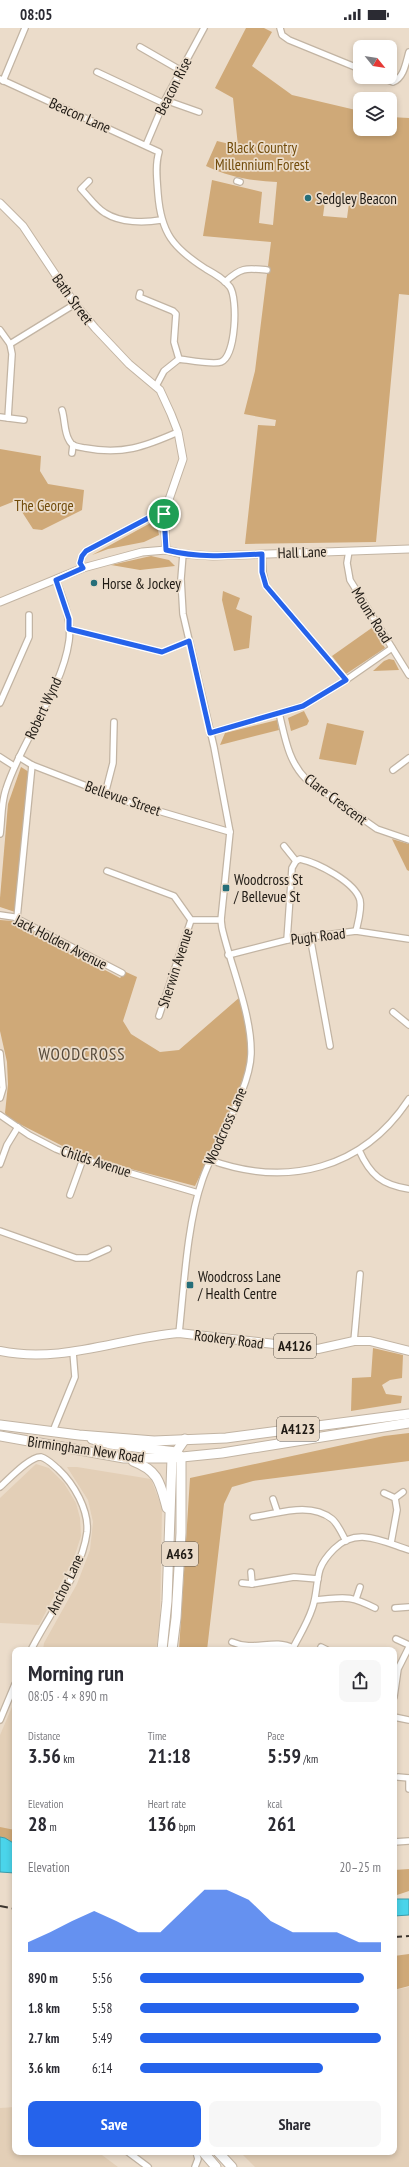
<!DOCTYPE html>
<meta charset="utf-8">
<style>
:root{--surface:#fff;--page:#f7f7f7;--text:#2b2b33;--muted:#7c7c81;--accent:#2563eb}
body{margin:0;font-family:"PT Sans Narrow",sans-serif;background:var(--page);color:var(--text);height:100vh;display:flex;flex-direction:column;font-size:15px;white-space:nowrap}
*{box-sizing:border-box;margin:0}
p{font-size:13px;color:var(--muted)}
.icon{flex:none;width:22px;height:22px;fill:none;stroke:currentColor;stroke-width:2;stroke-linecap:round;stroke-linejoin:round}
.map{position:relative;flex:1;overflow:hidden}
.side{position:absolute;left:12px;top:1619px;width:385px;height:508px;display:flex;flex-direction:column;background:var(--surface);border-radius:8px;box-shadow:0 2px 6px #0003}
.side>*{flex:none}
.needle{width:26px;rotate:120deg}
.fabs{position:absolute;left:353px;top:12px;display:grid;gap:8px}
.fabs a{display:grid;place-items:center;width:44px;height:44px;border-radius:8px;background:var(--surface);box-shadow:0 2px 6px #0003;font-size:20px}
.pin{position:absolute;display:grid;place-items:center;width:34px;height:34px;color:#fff;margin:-17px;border:2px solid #fff;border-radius:50%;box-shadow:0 1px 4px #0007}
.round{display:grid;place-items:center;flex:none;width:42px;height:42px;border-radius:8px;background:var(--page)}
.summary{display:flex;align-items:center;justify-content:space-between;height:68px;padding:0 16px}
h1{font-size:22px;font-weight:700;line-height:30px}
.stats{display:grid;grid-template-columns:repeat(3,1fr);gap:6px;height:68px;padding:4px 16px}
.stats div{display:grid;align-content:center}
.stats b{font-size:20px;font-weight:700}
.stats small{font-size:11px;font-weight:400}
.stats p{font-size:11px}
.chart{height:112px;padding:8px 16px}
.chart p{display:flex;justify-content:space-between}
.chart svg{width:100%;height:72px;margin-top:4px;fill:var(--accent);opacity:.7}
.button{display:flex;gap:8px;margin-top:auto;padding:8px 16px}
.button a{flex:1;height:46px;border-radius:8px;background:var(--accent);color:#fff;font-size:16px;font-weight:700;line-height:46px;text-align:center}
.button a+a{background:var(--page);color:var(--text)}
ul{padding:0 16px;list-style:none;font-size:13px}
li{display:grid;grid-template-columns:64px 48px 1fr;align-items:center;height:30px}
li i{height:10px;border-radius:5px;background:var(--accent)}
.status{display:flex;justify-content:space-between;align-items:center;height:28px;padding:0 20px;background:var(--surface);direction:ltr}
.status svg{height:11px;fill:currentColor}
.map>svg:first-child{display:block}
</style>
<div class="status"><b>08:05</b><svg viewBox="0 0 49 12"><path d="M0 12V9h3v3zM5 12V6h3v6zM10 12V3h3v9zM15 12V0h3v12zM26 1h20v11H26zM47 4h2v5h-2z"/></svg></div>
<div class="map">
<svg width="409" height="2139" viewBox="0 0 409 2139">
<rect width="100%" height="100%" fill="#ebdcca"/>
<g fill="#e3cfb7">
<path d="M36,1436l13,4 15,15 12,20 4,15 1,18 -7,22 -35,67 -39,-2v-125z"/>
<path d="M67,1439h10l74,12 11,29 -2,114 -4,28h-113l1,-7 33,-59 13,-34 3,-28 -5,-22z"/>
<path d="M15,1672v144l-15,-7v-102z"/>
<path d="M409,1959v180h-154l-15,-15h154v-162z"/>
<path d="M15,2079v45h83l20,15h-118v-59z"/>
</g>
<g fill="#cfa978" fill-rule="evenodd">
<path d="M246,0h18l8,4 -20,34 40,29 68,16v18h30v-12l19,1v177l-10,-1 -23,248 -131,2 13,-119 17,1 1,-6 -32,-6 11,-43 16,-129 -68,-6 9,-56 50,12 -3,31 14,2 4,-43c-25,-1 -48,-5 -71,-16l11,-25 21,5 -5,-48 -18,-10zM325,173l24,2 -2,15 -24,-2z"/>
<path d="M0,421l41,7 -1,15 8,13 36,6 -2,20 -40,20 -9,-1 -18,-28 -15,6z"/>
<path d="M156,492l3,15 -15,7 -36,7 -16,6z"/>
<path d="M151,528l18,4 6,6 -35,4 -29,-5z"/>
<path d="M223,563l17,7 -4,11 16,7 -3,32 -15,3 -12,-51z"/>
<path d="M373,599l12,21 -39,26 -14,-18z"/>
<path d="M389,631l5,1 5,10 -26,1 11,-10z"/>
<path d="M304,683l5,10 -2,4 -16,6 -3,-13z"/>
<path d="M277,692l2,10 -59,15 5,-12z"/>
<path d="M327,695l37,8 -8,34 -37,-6z"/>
<path d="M21,739l8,5 -14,140 -15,-5v-9l8,-94z"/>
<path d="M392,811l17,5v27l-2,-1z"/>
<path d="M0,892l13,1 107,57 6,-6 11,5 -14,44 8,13 29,18 19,-2 61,-53 9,43 -1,28 -9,25 -44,93 -113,-30 -74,-38 -3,-5 3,-29 -1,-22 -7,-31z"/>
<path d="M373,1320l30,7 -1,23 -12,2 -8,5 4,9 16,2 -1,7 -50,8 1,-33 19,-1z"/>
<path d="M409,1405v28l-156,20 -21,6 -8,17 -17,146h-28l11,-172 194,-42z"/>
<path d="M0,1799l15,3v14l-10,-6 -5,-1z"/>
<path d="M409,1841v22l-15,5v-26z"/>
<path d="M409,1926v32l-15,4v-34z"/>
</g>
<g fill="#4ad4ea" stroke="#3d9caa">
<path d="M0,1809l5,1 10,6v29l-15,-1z"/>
<path d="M394,1871h15v16l-15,1z"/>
</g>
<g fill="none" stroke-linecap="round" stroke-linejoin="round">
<g stroke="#c2b4a3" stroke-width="8">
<g id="minor">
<path d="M280,0l2,7 7,5 71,29"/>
<path d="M140,19l40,23"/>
<path d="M97,44l66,31"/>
<path d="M380,49l13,5c11,-4 13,-20 16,-30"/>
<path d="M0,51l159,73c-4,13 -2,28 -1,42 3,39 15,54 48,75 9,5 18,10 24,18 8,12 6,69 -9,75 -8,3 -33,-2 -42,-3l-15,12 -8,15"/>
<path d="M3,53l22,-53"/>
<path d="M165,72l34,12"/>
<path d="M146,117l19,-45 39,-72"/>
<path d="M89,153l-8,8c7,7 15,19 24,24 16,10 39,10 56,7"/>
<path d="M237,153l3,1"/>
<path d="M225,254c16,-15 21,-14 42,-12"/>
<path d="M140,265l-1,4 34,14 3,3 -2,28 5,17"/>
<path d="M0,302l10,14 2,10 -4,64"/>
<path d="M10,316l65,-40"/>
<path d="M62,382c3,9 2,22 7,30 3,7 10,7 16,8 37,7 59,-1 93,-16"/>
<path d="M0,389l24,3"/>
<path d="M72,425l1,-8"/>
<path d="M349,523l-2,12 3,17 59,95"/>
<path d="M262,526l1,18 3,14 80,94"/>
<path d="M83,540l-3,-5 2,-7 4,-5 68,-36 10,-1"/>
<path d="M69,601l93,23 27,-11"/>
<path d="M0,675l29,-66v-22"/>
<path d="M279,685c6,24 9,48 27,66l71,50 32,11"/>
<path d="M210,705l93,-27 43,-26 46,-32"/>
<path d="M0,729l14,9"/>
<path d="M19,729l13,8 96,37 102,30"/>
<path d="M393,742l16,-12"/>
<path d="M105,766l8,-31 1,-41"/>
<path d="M0,806c2,-14 1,-31 6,-45 15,-48 56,-98 63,-148 3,-21 -6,-42 -13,-61"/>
<path d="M284,818l12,15"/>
<path d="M107,843l67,25 17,24h30"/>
<path d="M0,887l14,2 108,56"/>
<path d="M17,890l15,-153"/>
<path d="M310,908l20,110"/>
<path d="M287,912l5,-72 4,-7 4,-2c18,4 55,23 60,41 2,9 -2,22 -4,31"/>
<path d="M228,927l59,-15 69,-9 53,8"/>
<path d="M393,984l16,13"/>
<path d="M159,988l32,-96"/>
<path d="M0,1025l3,35 -3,10"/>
<path d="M0,1087l29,20 27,14 23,9 119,35"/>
<path d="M359,1122c11,25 23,35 50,39"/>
<path d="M210,1132c78,28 153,9 199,-61"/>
<path d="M0,1136l7,-19 11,-18"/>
<path d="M70,1167l13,-36"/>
<path d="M0,1203l76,27h12l20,-9"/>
<path d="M179,1305c5,-46 8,-109 23,-152 12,-37 48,-90 49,-127 1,-39 -20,-87 -29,-126l-1,-8 9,-88 -16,-85 -31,-133 -2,-35 2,-25"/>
<path d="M354,1313l6,-67"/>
<path d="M53,1403l22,-54 -2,-25"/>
<path d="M0,1459c8,-7 30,-31 41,-30 7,2 12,8 17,12 16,15 31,41 29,63 -5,40 -38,82 -56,118"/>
<path d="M384,1465l11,5 2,12 -6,33"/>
<path d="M395,1470l8,-6"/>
<path d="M273,1471l4,12"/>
<path d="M253,1489c24,-3 57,-16 79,2 6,5 10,15 14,22"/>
<path d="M251,1544l1,12 42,-7 24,2"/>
<path d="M242,1555l10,1"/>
<path d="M356,1571l4,-12"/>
<path d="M315,1572c29,-2 32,-6 60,8"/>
<path d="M395,1580l14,-1"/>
<path d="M396,1611l13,6"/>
<path d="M232,1614c23,10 41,-4 61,6"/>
<path d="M321,1619l6,3"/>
<path d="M292,1622c7,-14 15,-26 20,-41 5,-13 4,-27 8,-40 3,-8 8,-14 14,-20 23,-23 50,-7 75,1"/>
<path d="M394,1669l4,-28 11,-22"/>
<path d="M394,1689l15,3"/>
<path d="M0,1692l15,-36"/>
<path d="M398,1749l11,1"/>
<path d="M409,1761v-11"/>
<path d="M394,1814l15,-1"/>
<path d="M128,2124l20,15"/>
<path d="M195,2139l3,-8 -2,-7"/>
</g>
</g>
<g stroke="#c2b4a3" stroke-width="9">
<g id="tertiary">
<path d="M0,175l23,23 52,78 20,24 34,36 31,26 11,24 7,18 5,27 -19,55 2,36"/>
<path d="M0,574l83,-34 59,-16 24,-2 17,4 30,2 196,-7"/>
</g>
</g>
<g stroke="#c2b4a3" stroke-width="10">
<path id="primary" d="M0,1323c61,13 119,-13 179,-18l139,16 36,-8h16l39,10"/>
</g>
<g stroke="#c2b4a3" stroke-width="11">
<g id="trunk">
<path d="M0,1397l79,10 75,6 72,-3 183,-24"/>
<path d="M0,1408l124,22h48l50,-5 187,-30"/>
<path d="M92,1411l18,5 66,8 4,4"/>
<path d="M133,1433c26,10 27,22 34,47"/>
<path d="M162,1622l5,-49 5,-143 13,-19"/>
<path d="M172,1622l4,-32 5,-85v-75"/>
<path d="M203,2124l13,15"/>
<path d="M218,2124l14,15"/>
</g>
</g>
<use href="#minor" stroke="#fff" stroke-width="5.5"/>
<use href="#tertiary" stroke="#fff" stroke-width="7"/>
<use href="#primary" stroke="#fff" stroke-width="8"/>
<use href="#trunk" stroke="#fff" stroke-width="9"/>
<g stroke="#3c352e" stroke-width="2" stroke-dasharray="8 4" stroke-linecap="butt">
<path d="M0,1878l15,3"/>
<path d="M394,1909l15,-1"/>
</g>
</g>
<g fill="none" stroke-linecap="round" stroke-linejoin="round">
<g stroke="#fff" stroke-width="8">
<path id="route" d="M164,486l2,36c32,8 63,6 96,4v18l4,14 80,94 -43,26 -93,27 -21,-92 -27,11 -93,-23v-10l-13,-39 27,-12 -3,-5 2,-7 4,-5 68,-36z"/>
</g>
<use href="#route" stroke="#2563eb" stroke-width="5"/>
</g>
<g fill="#256e79" stroke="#ebdcca" stroke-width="1.5">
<circle cx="308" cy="170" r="4"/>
<circle cx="94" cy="555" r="4"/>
<rect x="222" y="856" width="8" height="8" rx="2"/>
<rect x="186" y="1253" width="8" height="8" rx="2"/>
</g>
<g text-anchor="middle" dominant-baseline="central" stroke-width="3.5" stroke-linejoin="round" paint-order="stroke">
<g fill="#ebdcca" stroke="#5c544b" stroke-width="1">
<rect x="274" y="1306" width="42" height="24" rx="3"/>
<rect x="277" y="1389" width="42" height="24" rx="3"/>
<rect x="162" y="1514" width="36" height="24" rx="3"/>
</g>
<g font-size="14" font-weight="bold" fill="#1f1a14">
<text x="295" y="1318">A4126</text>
<text x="298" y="1401">A4123</text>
<text x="180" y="1526">A463</text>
</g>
<g font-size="15" fill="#1f1a14" stroke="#ebdcca">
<text transform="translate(173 58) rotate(-63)">Beacon Rise</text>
<text transform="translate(80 87) rotate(24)">Beacon Lane</text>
<text transform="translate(73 271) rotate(54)">Bath Street</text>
<text transform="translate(302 524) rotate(-2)">Hall Lane</text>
<text transform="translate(372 587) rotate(58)">Mount Road</text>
<text transform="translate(43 680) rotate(-65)">Robert Wynd</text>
<text transform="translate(123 770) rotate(19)">Bellevue Street</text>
<text transform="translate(336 771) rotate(37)">Clare Crescent</text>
<text transform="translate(318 908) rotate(-7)">Pugh Road</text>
<text transform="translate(61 914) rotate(27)">Jack Holden Avenue</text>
<text transform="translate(175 940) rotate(-72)">Sherwin Avenue</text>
<text transform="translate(225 1098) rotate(-66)">Woodcross Lane</text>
<text transform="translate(96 1133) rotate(18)">Childs Avenue</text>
<text transform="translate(229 1311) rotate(7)">Rookery Road</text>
<text transform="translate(86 1421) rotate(8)">Birmingham New Road</text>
<text transform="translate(65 1556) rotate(-64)">Anchor Lane</text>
</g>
<g font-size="15" fill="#714b0a" stroke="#ebdcca">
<text x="262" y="119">Black Country<tspan x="262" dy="17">Millennium Forest</tspan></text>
<text x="44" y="477">The George</text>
</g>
<g font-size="15" fill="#1f1a14" stroke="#ebdcca" text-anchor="start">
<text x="316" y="170">Sedgley Beacon</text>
<text x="102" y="555">Horse &amp; Jockey</text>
<text x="234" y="851">Woodcross St<tspan x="234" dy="17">/ Bellevue St</tspan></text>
<text x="198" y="1248">Woodcross Lane<tspan x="198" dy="17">/ Health Centre</tspan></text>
</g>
<g font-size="17" letter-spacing="1" fill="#574b3b" stroke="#ebdcca">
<text x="82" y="1026">WOODCROSS</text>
</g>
</g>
</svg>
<div class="fabs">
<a><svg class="needle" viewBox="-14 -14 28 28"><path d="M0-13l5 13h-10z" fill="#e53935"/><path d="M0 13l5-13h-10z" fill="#7c7c81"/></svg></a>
<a><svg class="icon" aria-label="layers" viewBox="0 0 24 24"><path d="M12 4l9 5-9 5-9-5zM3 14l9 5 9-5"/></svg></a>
</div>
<div class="pin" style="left:164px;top:486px;background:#1e9e55"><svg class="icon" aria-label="arrive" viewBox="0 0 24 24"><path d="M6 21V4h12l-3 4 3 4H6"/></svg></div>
<section class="side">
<div class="summary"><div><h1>Morning run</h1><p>08:05 · 4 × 890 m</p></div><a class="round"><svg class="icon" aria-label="share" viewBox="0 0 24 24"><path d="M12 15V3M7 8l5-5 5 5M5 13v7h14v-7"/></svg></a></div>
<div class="stats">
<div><p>Distance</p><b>3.56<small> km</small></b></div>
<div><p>Time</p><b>21:18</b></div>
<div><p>Pace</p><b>5:59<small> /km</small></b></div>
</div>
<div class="stats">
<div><p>Elevation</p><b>28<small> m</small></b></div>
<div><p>Heart rate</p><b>136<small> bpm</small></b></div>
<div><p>kcal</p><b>261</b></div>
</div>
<div class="chart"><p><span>Elevation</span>20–25 m</p>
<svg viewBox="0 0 160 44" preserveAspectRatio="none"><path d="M0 44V38L10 32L20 25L30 19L40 25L50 32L60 32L70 19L80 6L90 6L100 12L110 25L120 32L130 32L140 32L150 38L160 38V44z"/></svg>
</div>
<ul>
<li><b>890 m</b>5:56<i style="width:93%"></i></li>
<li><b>1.8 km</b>5:58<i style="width:91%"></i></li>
<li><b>2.7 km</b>5:49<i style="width:100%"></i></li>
<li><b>3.6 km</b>6:14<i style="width:76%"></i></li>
</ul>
<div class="button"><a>Save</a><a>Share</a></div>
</section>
</div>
